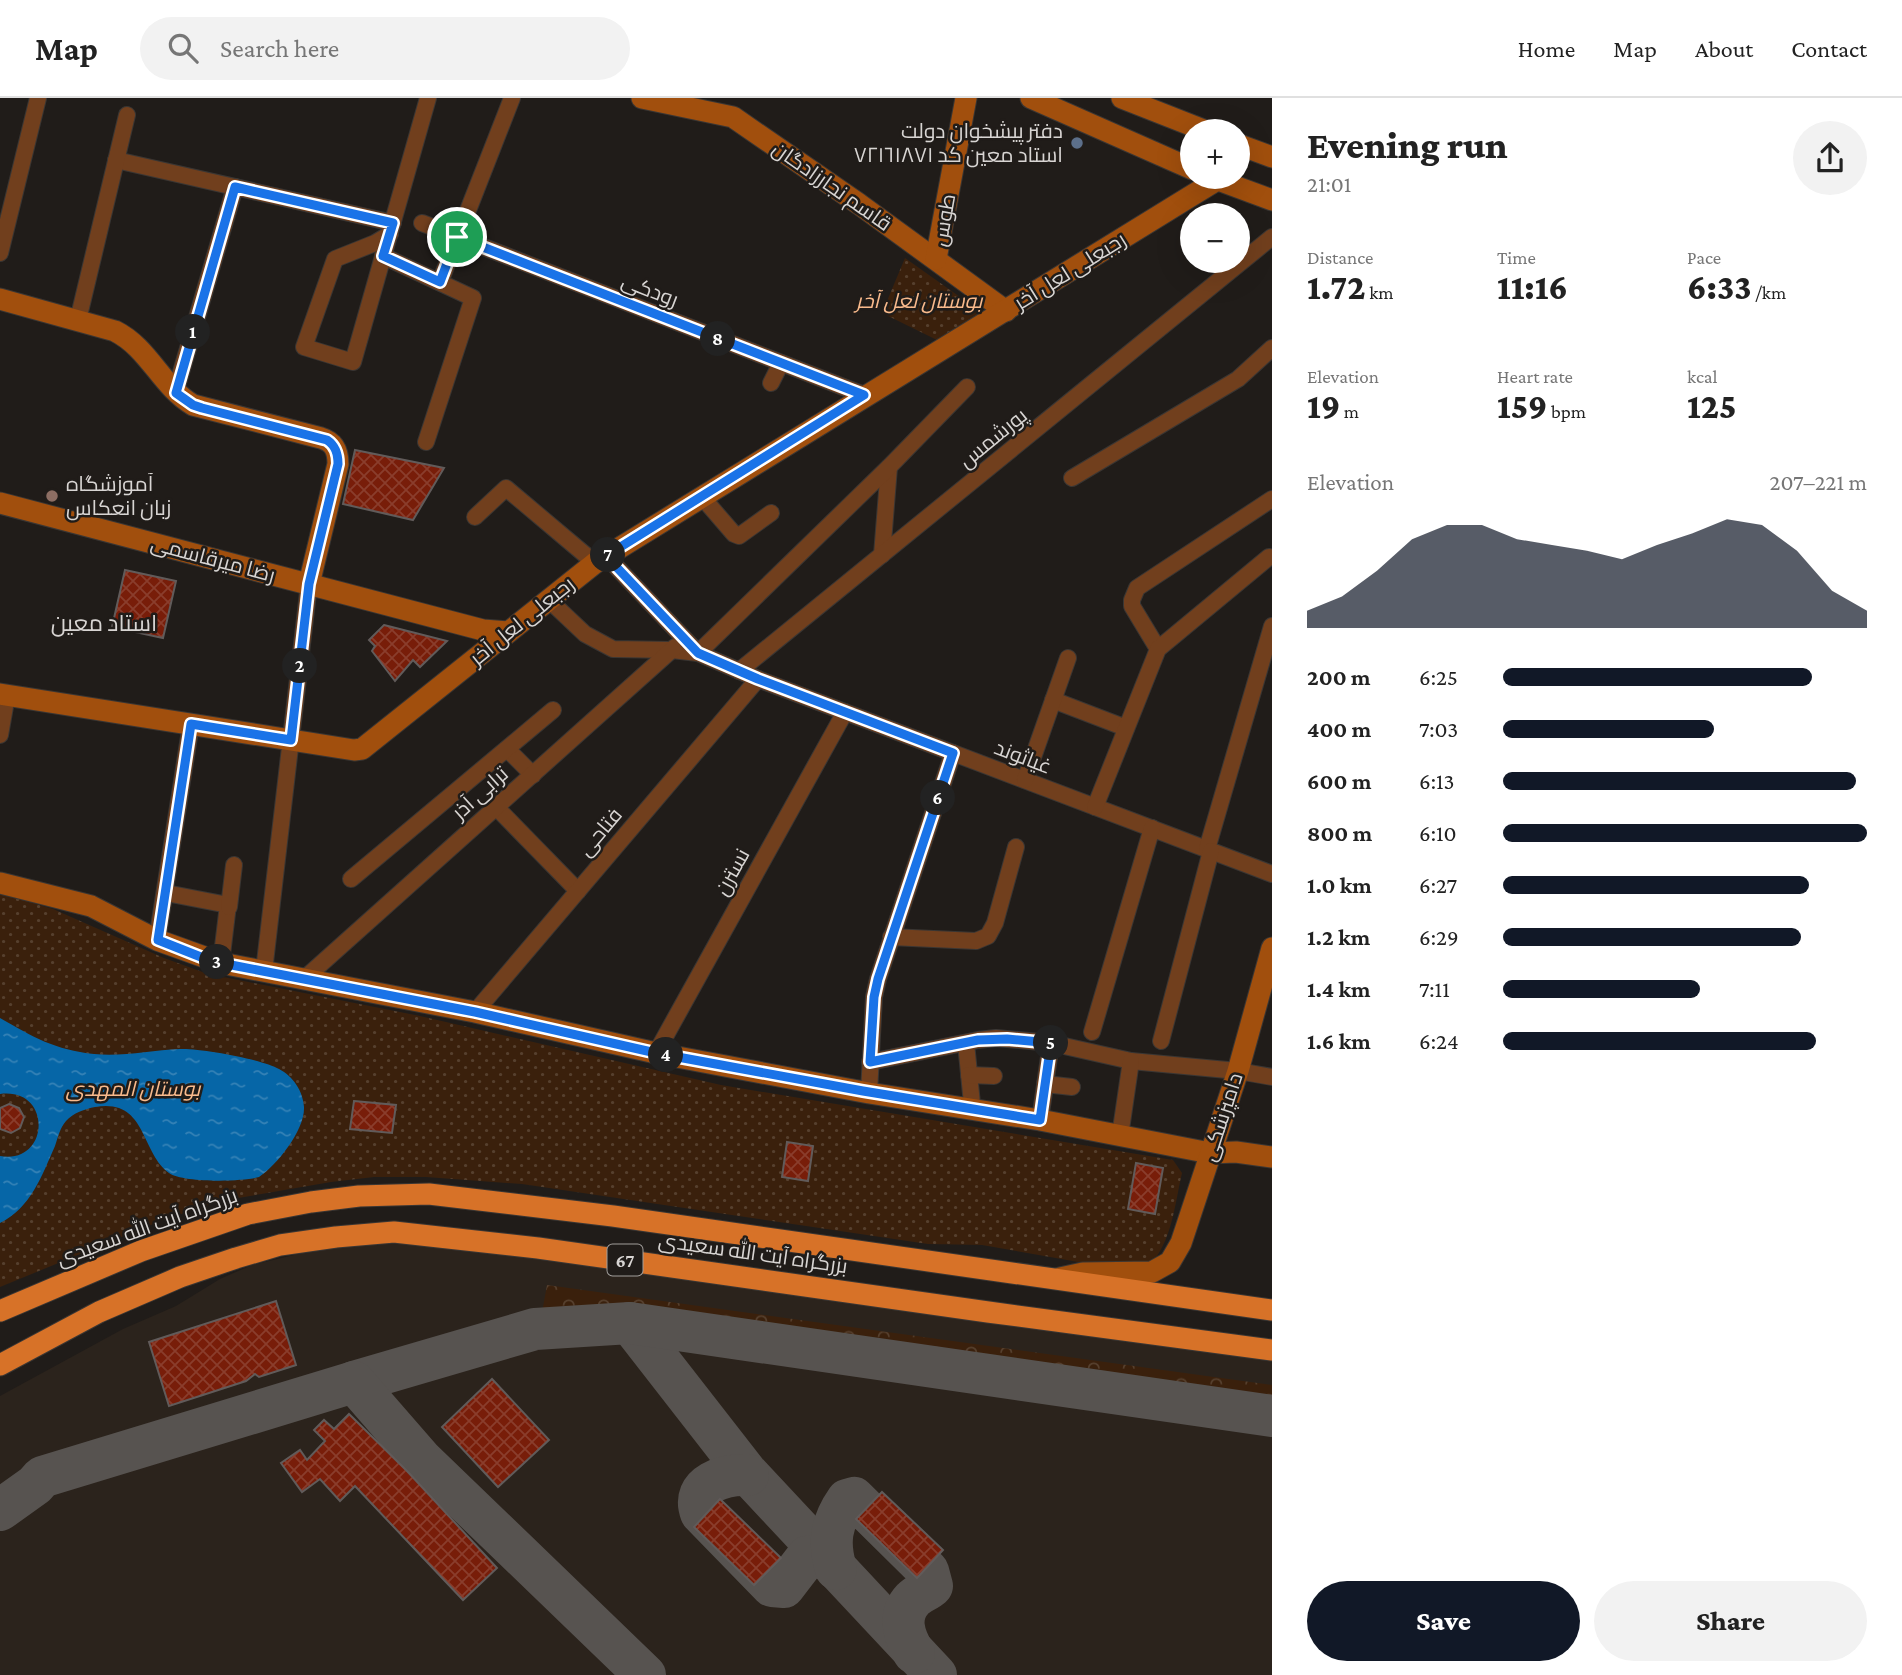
<!DOCTYPE html>
<meta charset="utf-8">
<style>
:root{--surface:#fff;--page:#f2f2f2;--text:#222;--muted:#767676;--line:#e0e0e0;--accent:#111827}
body{margin:0;font-family:"Crimson Pro",Cairo,serif;background:var(--page);color:var(--text);height:100vh;display:flex;flex-direction:column;font-size:26px;white-space:nowrap}
*{box-sizing:border-box;margin:0}
p{font-size:23px;color:var(--muted)}
.icon{flex:none;width:38px;height:38px;fill:none;stroke:currentColor;stroke-width:2;stroke-linecap:round;stroke-linejoin:round}
.map{position:relative;flex:1;overflow:hidden}
.details{display:flex;flex-direction:column;background:var(--surface);width:630px}
.details>*{flex:none}
.controls{position:absolute;left:1180px;top:21px;display:grid;gap:14px}
.controls a{display:grid;place-items:center;width:70px;height:70px;border-radius:50%;background:var(--surface);box-shadow:0 7px 28px #0002;font-size:35px}
.pin{position:absolute;display:grid;place-items:center;width:60px;height:60px;color:#fff;margin:-30px;border:4px solid #fff;border-radius:50%;box-shadow:0 2px 7px #0007}
.km{position:absolute;width:35px;height:35px;margin:-18px;border-radius:50%;background:#222;color:#fff;font-size:19px;line-height:35px;text-align:center}
.round{display:grid;place-items:center;flex:none;width:74px;height:74px;border-radius:37px;background:var(--page)}
.headline{display:flex;align-items:center;justify-content:space-between;height:119px;padding:0 35px}
h1{font-size:38px;font-weight:800;line-height:52px}
.stats{display:grid;grid-template-columns:repeat(3,1fr);gap:10px;height:119px;padding:7px 35px}
.stats div{display:grid;align-content:center}
.stats b{font-size:35px;font-weight:800}
.stats small{font-size:19px;font-weight:400}
.stats p{font-size:19px}
.chart{height:196px;padding:14px 35px}
.chart p{display:flex;justify-content:space-between}
.chart svg{width:100%;height:126px;margin-top:7px;fill:var(--accent);opacity:.7}
.button{display:flex;gap:14px;margin-top:auto;padding:14px 35px}
.button a{flex:1;height:80px;border-radius:42px;background:var(--accent);color:#fff;font-size:28px;font-weight:800;line-height:80px;text-align:center}
.button a+a{background:var(--page);color:var(--text)}
ul{padding:0 35px;list-style:none;font-size:23px}
li{display:grid;grid-template-columns:112px 84px 1fr;align-items:center;height:52px}
li i{height:18px;border-radius:9px;background:var(--accent)}
header{display:flex;align-items:center;gap:42px;box-sizing:border-box;height:98px;padding:0 35px;background:var(--surface);border-bottom:2px solid var(--line)}
header strong{font-size:33px}
nav{display:flex;gap:38px;margin-inline-start:auto;font-size:24px}
.search{width:490px;height:63px;background:var(--page);display:flex;align-items:center;gap:18px;box-sizing:border-box;padding:0 24px;border-radius:38px;color:var(--muted);font-size:26px}
main{display:flex;flex:1;min-height:0}
.map>svg:first-child{display:block}
</style>
<header>
<strong>Map</strong>
<div class="search"><svg class="icon" aria-label="search" viewBox="0 0 24 24"><circle cx="10" cy="10" r="6"/><path d="M15 15l6 6"/></svg>Search here</div>
<nav><a>Home</a><a>Map</a><a>About</a><a>Contact</a></nav>
</header>
<main>
<div class="map">
<svg width="1272" height="1577" viewBox="0 0 1272 1577">
<defs>
<pattern id="grass-dots" width="8" height="8" patternUnits="userSpaceOnUse" patternTransform="scale(1.75)"><rect width="8" height="8" fill="#3a200c"/><path d="M2 2h.1M6 6h.1" fill="none" stroke="#56402e" stroke-width="1.8" stroke-linecap="round"/></pattern>
<pattern id="forest-crowns" width="20" height="18" patternUnits="userSpaceOnUse" patternTransform="scale(1.75)"><rect width="20" height="18" fill="#3a200c"/><path d="M2 6a3 3 0 1 1 6 0M12 15a3 3 0 1 1 6 0" fill="none" stroke="#56402e"/></pattern>
<pattern id="water-ripples" width="26" height="14" patternUnits="userSpaceOnUse" patternTransform="scale(1.75)"><rect width="26" height="14" fill="#0666a7"/><path d="M2 4q2-2 4 0t4 0M15 11q2-2 4 0t4 0" fill="none" stroke="#3582b6"/></pattern>
<pattern id="building-cross-hatch" width="8" height="8" patternUnits="userSpaceOnUse" patternTransform="scale(1.75)"><rect width="8" height="8" fill="#781d09"/><path d="M0 0l8 8M0 8l8-8" fill="none" stroke="#8a3d2c"/></pattern>
</defs>
<rect width="100%" height="100%" fill="#201c19"/>
<path fill="#2b231c" d="M403,1145l31,1 838,114v317h-1272v-279l123,-67 53,-23 44,-27 32,-14 76,-18z"/>
<g fill="url(#grass-dots)">
<path d="M905,160l79,56 -45,27 -57,-28z"/>
<path d="M0,795l53,16 111,49 44,16 212,42 301,69 452,75 9,13c-7,29 -10,71 -33,92l-65,-2 -102,-18 -54,-1 -406,-60 -96,-7h-52l-43,5 -110,19 -58,19 -163,67z"/>
</g>
<path fill="url(#forest-crowns)" d="M547,1187l725,100v22l-645,-89h-86z"/>
<path fill="url(#water-ripples)" d="M0,920c33,19 55,32 94,36 29,3 57,-4 86,-5 20,-1 81,10 99,20 14,7 24,22 25,38 1,23 -27,58 -45,70 -16,5 -76,6 -90,-4 -29,-21 -22,-75 -74,-66 -10,2 -22,6 -29,14 -6,7 -8,16 -11,25 -13,29 -24,62 -55,77v-67c50,9 53,-69 0,-62z"/>
<g fill="none" stroke-linecap="round" stroke-linejoin="round">
<g stroke="#575350" stroke-width="42">
<path d="M630,1225l116,149 190,203"/>
<path d="M354,1284l181,-53 95,-6 642,93"/>
<path d="M748,1377c-23,-1 -58,8 -47,38l71,73 12,1 23,-30 10,-1 10,4"/>
<path d="M0,1412l35,-25 7,-8 312,-95 67,77 224,216"/>
<path d="M836,1471c-8,-27 -5,-46 11,-69l7,-2 74,73 4,15c-6,5 -14,8 -19,13 -16,17 -9,37 1,54"/>
</g>
</g>
<g fill="url(#building-cross-hatch)" stroke="#615b5a" stroke-width="2">
<path d="M355,352l89,18 -31,52 -70,-16z"/>
<path d="M125,472l51,11 -13,57 -51,-11z"/>
<path d="M384,527l63,16 -27,26 -7,-7 -18,21 -23,-30 3,-5 -6,-6z"/>
<path d="M354,1003l42,4 -4,28 -42,-4z"/>
<path d="M9,1006l10,4 5,9 -4,11 -9,5 -11,-4v-21z"/>
<path d="M787,1044l26,4 -5,35 -26,-4z"/>
<path d="M1136,1065l27,5 -8,46 -27,-5z"/>
<path d="M276,1203l20,64 -37,12 -4,-3 -9,7 -77,25 -20,-64z"/>
<path d="M492,1281l57,61 -51,47 -56,-60z"/>
<path d="M349,1316l58,57 90,97 -34,32 -108,-114 -15,15 -20,-22 -18,13 -21,-29 19,-13 7,10 18,-19 -11,-11 10,-10 10,9z"/>
<path d="M882,1394l61,58 -26,28 -61,-59z"/>
<path d="M720,1401l61,59 -27,27 -60,-58z"/>
</g>
<g fill="none" stroke-linecap="round" stroke-linejoin="round">
<g stroke="#3a3633" stroke-width="18">
<g id="street">
<path d="M116,62l277,63"/>
<path d="M422,125l442,172"/>
<path d="M390,136l-15,9 -40,16 -31,88 49,15 75,-264"/>
<path d="M0,155l38,-155"/>
<path d="M383,158l90,42 -47,144"/>
<path d="M440,184l72,-184"/>
<path d="M78,222l49,-205"/>
<path d="M771,285l10,-20"/>
<path d="M175,295l60,-206"/>
<path d="M1072,380l166,-99 34,-31"/>
<path d="M702,399l32,37 5,2 32,-23"/>
<path d="M475,419l31,-29 89,75"/>
<path d="M882,457l7,-88"/>
<path d="M606,458l92,97 191,-186 78,-80"/>
<path d="M549,502l36,34 28,15 59,1 26,3 60,26 514,195"/>
<path d="M1158,551l-26,-43v-6l5,-12 135,-89"/>
<path d="M739,573l533,-434"/>
<path d="M1053,602l73,28"/>
<path d="M0,637l7,-40"/>
<path d="M507,651l26,26"/>
<path d="M1025,682l43,-122"/>
<path d="M496,709l82,84"/>
<path d="M1095,709l63,-158 111,-92"/>
<path d="M1207,751l65,-223"/>
<path d="M351,781l202,-169"/>
<path d="M166,795l62,12 -7,58"/>
<path d="M229,809l5,-42"/>
<path d="M891,839l85,4 12,-5 7,-13 21,-76"/>
<path d="M157,842l34,-216"/>
<path d="M264,873l45,-387"/>
<path d="M304,881l371,-332"/>
<path d="M475,914l283,-333"/>
<path d="M1092,934l60,-204"/>
<path d="M1161,943l50,-190"/>
<path d="M966,945l6,61"/>
<path d="M656,955l189,-341"/>
<path d="M870,964l108,-22 18,-2 55,5 80,18 107,10 34,6"/>
<path d="M969,977l25,1"/>
<path d="M1045,986l27,3"/>
<path d="M869,995l5,-96 4,-18 75,-226"/>
<path d="M1040,1022l11,-77"/>
<path d="M1120,1038l11,-75"/>
</g>
</g>
<g stroke="#3a3633" stroke-width="23">
<g id="secondary">
<path d="M642,0l91,19 126,87 147,107"/>
<path d="M1031,0l161,71"/>
<path d="M1122,0l84,33"/>
<path d="M1237,46l35,13"/>
<path d="M1210,79l62,23"/>
<path d="M936,161l30,-161"/>
<path d="M0,201l115,32c34,17 46,55 78,74l128,33c13,4 17,12 17,26l-29,120"/>
<path d="M0,405l483,127 25,2"/>
<path d="M0,596l354,56 8,-1 233,-186 622,-383"/>
<path d="M0,785l91,23 66,34 64,23 254,49 181,41 213,40 171,27 170,33 26,-1 36,5"/>
<path d="M1060,1180l23,-5 69,-1 18,-10 11,-19 57,-172 34,-123"/>
</g>
</g>
<g stroke="#3a3633" stroke-width="23">
<g id="highway">
<path d="M0,1213l141,-60 107,-37 63,-12 48,-6 70,-2 184,22 659,94"/>
<path d="M0,1267l99,-53 81,-35 56,-19 44,-13 56,-8 58,-5 144,16 450,64 284,38"/>
</g>
</g>
<use href="#street" stroke="#713f1d" stroke-width="16"/>
<use href="#secondary" stroke="#a14f0d" stroke-width="21"/>
<use href="#highway" stroke="#d77228" stroke-width="21"/>
</g>
<g fill="none" stroke-linecap="round" stroke-linejoin="round">
<g stroke="#fff" stroke-width="14">
<path id="route" d="M235,89l158,36 -10,33 57,26 17,-45 407,158 -258,161 92,97 60,26 195,74 -75,226 -4,18 -4,65 108,-22 29,-1 44,4 -11,77 -177,-29 -207,-38 -181,-41 -254,-49 -15,-4 -48,-19 33,-216 100,16 18,-156 29,-120c0,-10 -2,-18 -11,-24l-125,-32 -9,-3 -17,-12z"/>
</g>
<use href="#route" stroke="#1a73e8" stroke-width="9"/>
</g>
<circle fill="#5c6f8a" stroke="#201c19" stroke-width="2.5" cx="1077" cy="45" r="7"/>
<circle fill="#8d6e63" stroke="#201c19" stroke-width="2.5" cx="52" cy="398" r="7"/>
<g text-anchor="middle" dominant-baseline="central" stroke-width="5" stroke-linejoin="round" paint-order="stroke">
<rect fill="#201c19" stroke="#a19e9b" stroke-width="2" x="607.5" y="1146.5" width="35" height="31" rx="5"/>
<g font-size="19" font-weight="bold" fill="#d8d5d3">
<text x="625" y="1162">67</text>
</g>
<g font-size="21" fill="#d8d5d3" stroke="#201c19" text-anchor="end">
<text x="1063" y="33">دفتر پيشخوان دولت<tspan x="1063" dy="24">استاد معين كد ٧٢١٦١٨٧١</tspan></text>
<text x="66" y="386" text-anchor="start">آموزشگاه<tspan x="66" dy="24">زبان انعکاس</tspan></text>
</g>
<g font-size="21" fill="#d8d5d3" stroke="#201c19">
<text transform="translate(832 88) rotate(35)">قاسم نجارزادگان</text>
<text transform="translate(944 122) rotate(-80)">طوس</text>
<text transform="translate(1070 173) rotate(-32)">رجبعلی لعل آخر</text>
<text transform="translate(650 192) rotate(21)">رودکی</text>
<text transform="translate(993 340) rotate(-39)">پورشمس</text>
<text transform="translate(213 461) rotate(15)">رضا میرقاسمی</text>
<text transform="translate(522 523) rotate(-39)">رجبعلی لعل آخر</text>
<text transform="translate(1023 659) rotate(21)">غیاثوند</text>
<text transform="translate(480 695) rotate(-42)">ترابی آذر</text>
<text transform="translate(600 734) rotate(-50)">فتاحی</text>
<text transform="translate(732 774) rotate(-61)">نسترن</text>
<text transform="translate(1222 1019) rotate(-72)">دامپزشکی</text>
<text transform="translate(147 1129) rotate(-20)">بزرگراه آیت الله سعیدی</text>
<text transform="translate(753 1155) rotate(8)">بزرگراه آیت الله سعیدی</text>
</g>
<g font-size="21" font-style="italic" fill="#f9ba8c" stroke="#201c19">
<text x="919" y="203">بوستان لعل آخر</text>
<text x="133" y="991">بوستان المهدی</text>
</g>
<g font-size="23" fill="#d8d5d3" stroke="#201c19">
<text x="104" y="525">استاد معین</text>
</g>
</g>
</svg>
<div class="controls">
<a>+</a>
<a>−</a>
</div>
<div class="pin" style="left:457px;top:139px;background:#1e9e55"><svg class="icon" aria-label="arrive" viewBox="0 0 24 24"><path d="M6 21V4h12l-3 4 3 4H6"/></svg></div>
<b class="km" style="left:193px;top:234px">1</b>
<b class="km" style="left:300px;top:568px">2</b>
<b class="km" style="left:217px;top:864px">3</b>
<b class="km" style="left:666px;top:957px">4</b>
<b class="km" style="left:1051px;top:945px">5</b>
<b class="km" style="left:938px;top:700px">6</b>
<b class="km" style="left:608px;top:457px">7</b>
<b class="km" style="left:718px;top:241px">8</b>
</div>
<section class="details">
<div class="headline"><div><h1>Evening run</h1><p>21:01</p></div><a class="round"><svg class="icon" aria-label="share" viewBox="0 0 24 24"><path d="M12 15V3M7 8l5-5 5 5M5 13v7h14v-7"/></svg></a></div>
<div class="stats">
<div><p>Distance</p><b>1.72<small> km</small></b></div>
<div><p>Time</p><b>11:16</b></div>
<div><p>Pace</p><b>6:33<small> /km</small></b></div>
</div>
<div class="stats">
<div><p>Elevation</p><b>19<small> m</small></b></div>
<div><p>Heart rate</p><b>159<small> bpm</small></b></div>
<div><p>kcal</p><b>125</b></div>
</div>
<div class="chart"><p><span>Elevation</span>207–221 m</p>
<svg viewBox="0 0 160 44" preserveAspectRatio="none"><path d="M0 44V38L10 33L20 24L30 13L40 8L50 8L60 13L70 15L80 17L90 20L100 15L110 11L120 6L130 8L140 17L150 31L160 38V44z"/></svg>
</div>
<ul>
<li><b>200 m</b>6:25<i style="width:85%"></i></li>
<li><b>400 m</b>7:03<i style="width:58%"></i></li>
<li><b>600 m</b>6:13<i style="width:97%"></i></li>
<li><b>800 m</b>6:10<i style="width:100%"></i></li>
<li><b>1.0 km</b>6:27<i style="width:84%"></i></li>
<li><b>1.2 km</b>6:29<i style="width:82%"></i></li>
<li><b>1.4 km</b>7:11<i style="width:54%"></i></li>
<li><b>1.6 km</b>6:24<i style="width:86%"></i></li>
</ul>
<div class="button"><a>Save</a><a>Share</a></div>
</section>
</main>
